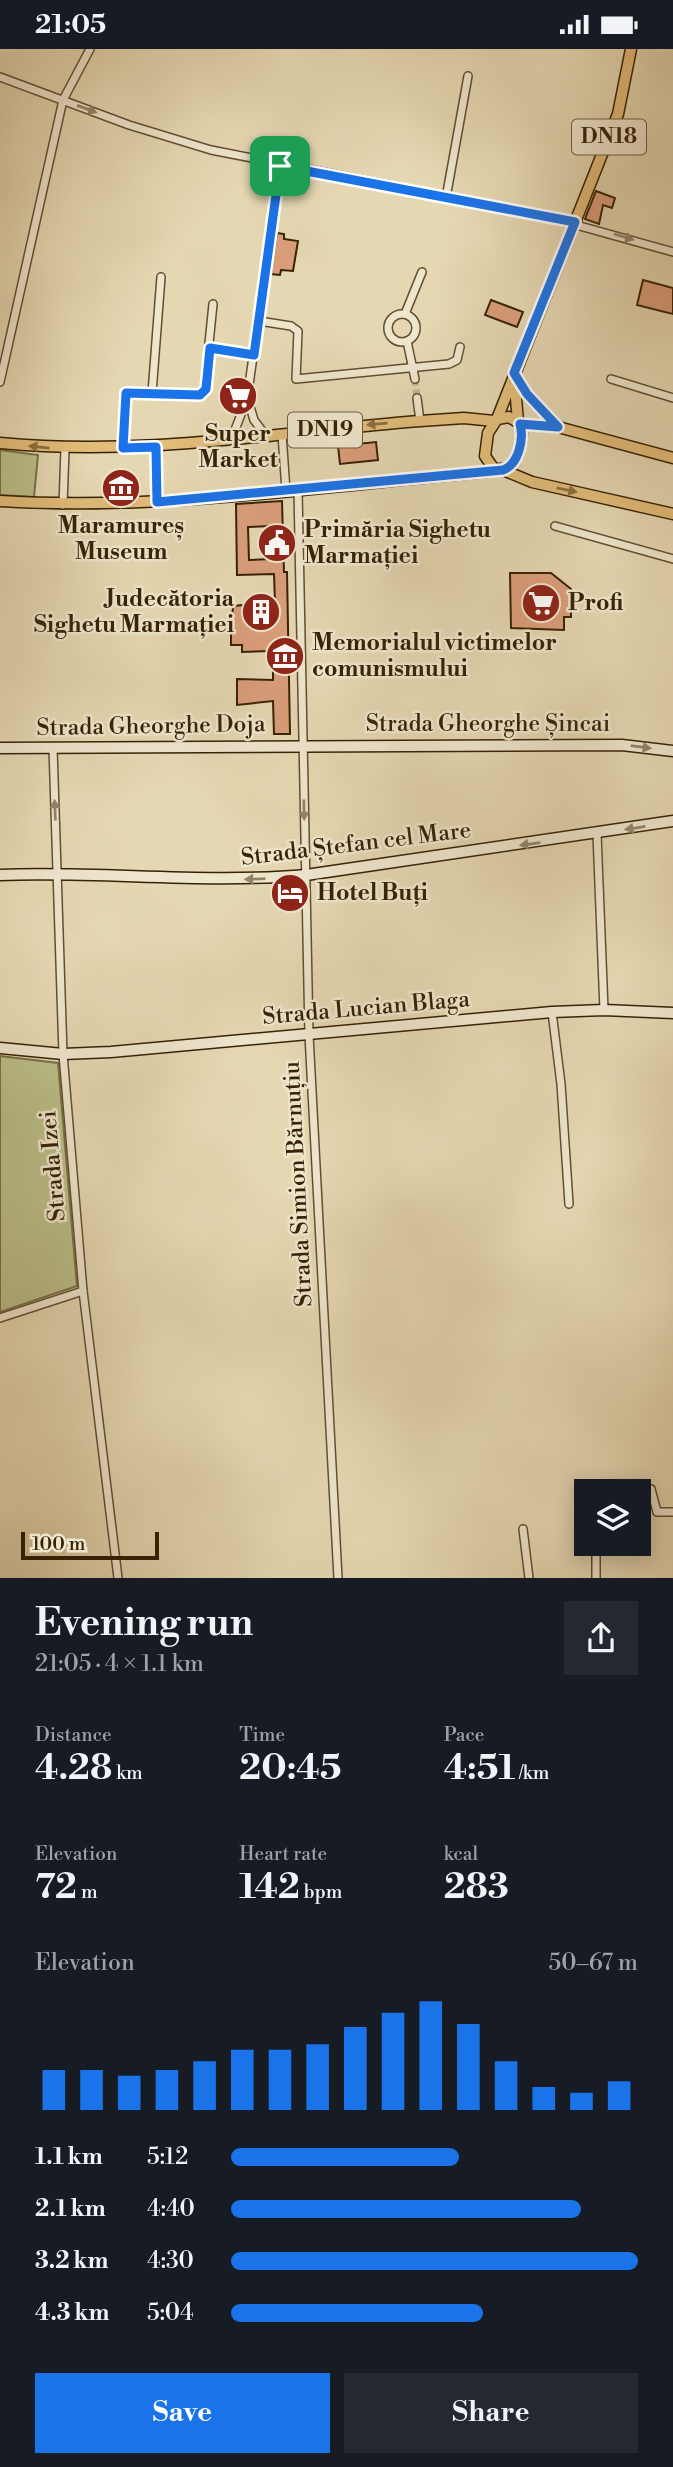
<!DOCTYPE html>
<meta charset="utf-8">
<style>
:root{--surface:#171b24;--page:#242831;--text:#f1f3f6;--muted:#9ea1a6;--accent:#1a73e8}
body{margin:0;font-family:"Libre Bodoni",serif;background:var(--page);color:var(--text);height:100vh;display:flex;flex-direction:column;font-size:26px;white-space:nowrap}
*{box-sizing:border-box;margin:0}
p{font-size:23px;color:var(--muted)}
.icon{flex:none;width:38px;height:38px;fill:none;stroke:currentColor;stroke-width:2;stroke-linecap:round;stroke-linejoin:round}
.map{position:relative;height:1529px;overflow:hidden}
.side{display:flex;flex-direction:column;background:var(--surface);flex:1}
.side>*{flex:none}
.fabs{position:absolute;left:574px;top:1430px;display:grid;gap:14px}
.fabs a{display:grid;place-items:center;width:77px;height:77px;border-radius:0px;background:var(--surface);box-shadow:0 4px 18px #0003;font-size:35px}
.scale{position:absolute;left:21px;bottom:18px;width:138px;box-sizing:border-box;padding-left:7px;border:4px solid #372204;border-top:0;font-size:19px;line-height:24px;white-space:nowrap;color:#372204;-webkit-text-stroke:5px #eee5cd;paint-order:stroke}
.pin{position:absolute;display:grid;place-items:center;width:60px;height:60px;color:#fff;margin:-30px;border-radius:14px;box-shadow:0 4px 10px #0006}
.round{display:grid;place-items:center;flex:none;width:74px;height:74px;border-radius:0px;background:var(--page)}
.overview{display:flex;align-items:center;justify-content:space-between;height:119px;padding:0 35px}
h1{font-size:38px;font-weight:800;line-height:52px}
.stats{display:grid;grid-template-columns:repeat(3,1fr);gap:10px;height:119px;padding:7px 35px}
.stats div{display:grid;align-content:center}
.stats b{font-size:35px;font-weight:800}
.stats small{font-size:19px;font-weight:400}
.stats p{font-size:19px}
.chart{height:196px;padding:14px 35px}
.chart p{display:flex;justify-content:space-between}
.chart svg{width:100%;height:126px;margin-top:7px;stroke:var(--accent);stroke-width:6}
.cta{display:flex;gap:14px;margin-top:auto;padding:14px 35px}
.cta a{flex:1;height:80px;border-radius:0px;background:var(--accent);color:#fff;font-size:28px;font-weight:800;line-height:80px;text-align:center}
.cta a+a{background:var(--page);color:var(--text)}
ul{padding:0 35px;list-style:none;font-size:23px}
li{display:grid;grid-template-columns:112px 84px 1fr;align-items:center;height:52px}
li i{height:18px;border-radius:9px;background:var(--accent)}
.status{display:flex;justify-content:space-between;align-items:center;height:49px;padding:0 35px;background:var(--surface);direction:ltr}
.status svg{height:19px;fill:currentColor}
.map>svg:first-child{display:block}
</style>
<div class="status"><b>21:05</b><svg viewBox="0 0 49 12"><path d="M0 12V9h3v3zM5 12V6h3v6zM10 12V3h3v9zM15 12V0h3v12zM26 1h20v11H26zM47 4h2v5h-2z"/></svg></div>
<div class="map">
<svg width="673" height="1529" viewBox="0 0 673 1529">
<rect width="100%" height="100%" fill="#e5d7b2"/>
<filter id="stains"><feTurbulence type="fractalNoise" baseFrequency=".00286" numOctaves="4"/><feColorMatrix values="0 0 0 0 .2 0 0 0 0 .09 0 0 0 0 .02 0 0 0 .5 -.17"/></filter>
<radialGradient id="worn" r=".72"><stop offset=".6" stop-color="#630" stop-opacity="0"/><stop offset="1" stop-color="#630" stop-opacity=".3"/></radialGradient>
<g fill="#babd88" stroke="#787046" stroke-width="2">
<path d="M0,401l38,5 -4,42 -34,-2z"/>
<path d="M0,1007l58,7 19,223 -77,26z"/>
</g>
<g fill="#da9e7a" stroke="#372204" stroke-width="2" fill-rule="evenodd">
<path d="M596,142l19,7 -3,10 -9,-3 -4,19 -14,-5z"/>
<path d="M277,184l7,1v5l14,2 -5,30 -12,-1 -1,5 -9,-1z"/>
<path d="M643,231l30,8v26l-36,-9z"/>
<path d="M491,251l32,12 -6,15 -32,-12z"/>
<path d="M376,393l2,18 -38,4 -2,-18z"/>
<path d="M282,452l2,71h3l3,162h-16l-1,-33 -36,4v-26l36,1v-29l-31,1v-7h-11v-14l2,-25 42,-4 -1,-28 -37,1 -1,-71zM270,477l1,33 -22,1 -1,-33z"/>
<path d="M510,524h41l20,16v28h-7v13l-53,-2z"/>
</g>
<g fill="none" stroke-linecap="round" stroke-linejoin="round">
<path stroke="#c2b38f" stroke-width="7" stroke-dasharray="7 3.5" stroke-linecap="butt" d="M415,330l2,19"/>
<g stroke="#624f30" stroke-width="10">
<g id="street">
<path d="M0,28l129,48 82,25 322,63 140,39"/>
<path d="M446,149l22,-122"/>
<path d="M405,265l17,-42"/>
<circle cx="402" cy="279" r="14"/>
<path d="M259,272l32,5 7,5 -2,48 153,-15 8,-4 3,-13"/>
<path d="M407,292l8,38"/>
<path d="M210,299l44,7"/>
<path d="M611,330l62,19"/>
<path d="M0,333l63,-282 27,-51"/>
<path d="M152,344l9,-116"/>
<path d="M417,349l3,23"/>
<path d="M248,351l6,20 12,16"/>
<path d="M282,385l4,57"/>
<path d="M231,391l16,-41 33,-233"/>
<path d="M156,398l1,55"/>
<path d="M123,399l3,-55h78l9,-89"/>
<path d="M298,441l11,545 29,543"/>
<path d="M63,456l2,-56"/>
<path d="M555,477l118,33"/>
<path d="M53,699l10,306 20,237 35,287"/>
<path d="M597,785l7,176"/>
<path d="M552,963l9,72 8,120"/>
<path d="M0,1269l83,-27"/>
<path d="M632,1442l19,-2 6,23h16"/>
<path d="M523,1480l6,49"/>
<path d="M596,1494v35"/>
</g>
</g>
<g stroke="#372204" stroke-width="13">
<g id="secondary">
<path d="M0,699l622,-3 51,6"/>
<path d="M0,826c102,-4 204,9 306,0l367,-54"/>
<path d="M0,999l63,6 48,-2 441,-40 52,-2 69,3"/>
</g>
</g>
<g stroke="#372204" stroke-width="13">
<g id="primary">
<path d="M514,324l13,21 31,33"/>
<path d="M514,327l4,45"/>
<path d="M497,370l12,-2 12,7 37,3 115,31"/>
<path d="M521,375c3,15 -2,35 -14,45h-13l-9,-13 3,-23 9,-14 121,-305 13,-65"/>
<path d="M0,394c143,14 278,-11 420,-22l44,-3 30,3"/>
<path d="M503,421l29,12 141,32"/>
<path d="M0,452c162,10 324,-15 485,-29l9,-3"/>
</g>
</g>
<use href="#street" stroke="#eee5cd" stroke-width="7"/>
<use href="#secondary" stroke="#eee5cd" stroke-width="10"/>
<use href="#primary" stroke="#e2bc79" stroke-width="10"/>
</g>
<defs><path id="oneway-solid" d="M-6-.8H1V-3.2L6.5 0L1 3.2V.8H-6Z" transform="scale(1.75)"/></defs>
<g fill="#928468">
<use href="#oneway-solid" transform="translate(87 60) rotate(20)"/>
<use href="#oneway-solid" transform="translate(624 188) rotate(17)"/>
<use href="#oneway-solid" transform="translate(641 698) rotate(7)"/>
<use href="#oneway-solid" transform="translate(55 761) rotate(-92)"/>
<use href="#oneway-solid" transform="translate(304 761) rotate(89)"/>
<use href="#oneway-solid" transform="translate(635 779) rotate(171)"/>
<use href="#oneway-solid" transform="translate(530 795) rotate(172)"/>
<use href="#oneway-solid" transform="translate(255 830) rotate(178)"/>
</g>
<g fill="#8c6f3e">
<use href="#oneway-solid" transform="translate(377 375) rotate(175)"/>
<use href="#oneway-solid" transform="translate(39 398) rotate(-174)"/>
<use href="#oneway-solid" transform="translate(567 441) rotate(12)"/>
</g>
<g fill="none" stroke-linecap="round" stroke-linejoin="round">
<g stroke="#fff" stroke-width="14">
<path id="route" d="M280,117l295,56 -61,151 13,21 31,33 -38,-3c4,15 -1,40 -17,46l-346,32 -1,-55 -33,1 3,-55 74,2 6,-6 4,-41 44,7z"/>
</g>
<use href="#route" stroke="#1a73e8" stroke-width="9"/>
</g>
<defs>
<g id="supermarket-disc" transform="scale(2.0125)"><circle r="9.5" fill="#8f2418" stroke="#eee5cd"/><path d="M-6-5.5h2.5l.6 2H6L4.5 2H-2.5L-4.4-4H-6ZM-1.5 3.2a1.3 1.3 0 1 0 .1 0ZM3 3.2a1.3 1.3 0 1 0 .1 0Z" fill="#fff"/></g>
<g id="museum-disc" transform="scale(2.0125)"><circle r="9.5" fill="#8f2418" stroke="#eee5cd"/><path d="M0-6L6-3V-2H-6V-3ZM-5-1h2V3h-2ZM-1-1h2V3h-2ZM3-1h2V3H3ZM-6 4H6V6H-6Z" fill="#fff"/></g>
<g id="civic-disc" transform="scale(2.0125)"><circle r="9.5" fill="#8f2418" stroke="#eee5cd"/><path d="M-.6-6.5H3V-4.5H.6V-3L4-1V1h2V6H-6V1h2V-1L-.6-3ZM-1.2 2.5V6h2.4V2.5Z" fill="#fff"/></g>
<g id="building-disc" transform="scale(2.0125)"><circle r="9.5" fill="#8f2418" stroke="#eee5cd"/><path d="M-4-6H4V6H1V3H-1V6H-4ZM-2.5-4.3h1.7v1.8h-1.7ZM.8-4.3h1.7v1.8H.8ZM-2.5-1h1.7V.8h-1.7ZM.8-1h1.7V.8H.8Z" fill="#fff"/></g>
<g id="hotel-disc" transform="scale(2.0125)"><circle r="9.5" fill="#8f2418" stroke="#eee5cd"/><path d="M-6-4.5h1.5V1H6V5H4.5V3h-9V5H-6ZM-4 0a1.8 1.8 0 1 1 3.6 0ZM.5 0V-2.5h3Q6-2.5 6 0Z" fill="#fff"/></g>
</defs>
<g fill-rule="evenodd">
<use href="#supermarket-disc" x="238" y="347"/>
<use href="#museum-disc" x="121" y="439"/>
<use href="#civic-disc" x="277" y="494"/>
<use href="#supermarket-disc" x="541" y="554"/>
<use href="#building-disc" x="261" y="563"/>
<use href="#museum-disc" x="285" y="607"/>
<use href="#hotel-disc" x="290" y="844"/>
</g>
<g text-anchor="middle" dominant-baseline="central" stroke-width="5" stroke-linejoin="round" paint-order="stroke">
<g fill="#eee5cd" stroke="#6e5c40" stroke-width="2">
<rect x="572" y="70.5" width="74" height="35" rx="5"/>
<rect x="288" y="363.5" width="74" height="35" rx="5"/>
</g>
<g font-size="21" font-weight="bold" fill="#372204">
<text x="609" y="88">DN18</text>
<text x="325" y="381">DN19</text>
</g>
<g font-size="23" font-weight="bold" fill="#372204" stroke="#eee5cd" text-anchor="start">
<text x="238" y="385" text-anchor="middle">Super<tspan x="238" dy="26">Market</tspan></text>
<text x="121" y="477" text-anchor="middle">Maramureș<tspan x="121" dy="26">Museum</tspan></text>
<text x="304" y="481">Primăria Sighetu<tspan x="304" dy="26">Marmației</tspan></text>
<text x="234" y="550" text-anchor="end">Judecătoria<tspan x="234" dy="26">Sighetu Marmației</tspan></text>
<text x="568" y="554">Profi</text>
<text x="312" y="594">Memorialul victimelor<tspan x="312" dy="26">comunismului</tspan></text>
<text x="317" y="844">Hotel Buți</text>
</g>
<g font-size="23" fill="#372204" stroke="#eee5cd">
<text x="488" y="675">Strada Gheorghe Șincai</text>
<text transform="translate(151 677) rotate(-1)">Strada Gheorghe Doja</text>
<text transform="translate(356 795) rotate(-7)">Strada Ștefan cel Mare</text>
<text transform="translate(366 959) rotate(-5)">Strada Lucian Blaga</text>
<text transform="translate(53 1117) rotate(-95)">Strada Izei</text>
<text transform="translate(298 1135) rotate(-93)">Strada Simion Bărnuțiu</text>
</g>
</g>
<rect width="100%" height="100%" filter="url(#stains)"/>
<rect width="100%" height="100%" fill="url(#worn)"/>
</svg>
<div class="fabs">
<a><svg class="icon" aria-label="layers" viewBox="0 0 24 24"><path d="M12 4l9 5-9 5-9-5zM3 14l9 5 9-5"/></svg></a>
</div>
<div class="scale">100 m</div>
<div class="pin" style="left:280px;top:117px;background:#1e9e55"><svg class="icon" aria-label="arrive" viewBox="0 0 24 24"><path d="M6 21V4h12l-3 4 3 4H6"/></svg></div>
</div>
<section class="side">
<div class="overview"><div><h1>Evening run</h1><p>21:05 · 4 × 1.1 km</p></div><a class="round"><svg class="icon" aria-label="share" viewBox="0 0 24 24"><path d="M12 15V3M7 8l5-5 5 5M5 13v7h14v-7"/></svg></a></div>
<div class="stats">
<div><p>Distance</p><b>4.28<small> km</small></b></div>
<div><p>Time</p><b>20:45</b></div>
<div><p>Pace</p><b>4:51<small> /km</small></b></div>
</div>
<div class="stats">
<div><p>Elevation</p><b>72<small> m</small></b></div>
<div><p>Heart rate</p><b>142<small> bpm</small></b></div>
<div><p>kcal</p><b>283</b></div>
</div>
<div class="chart"><p><span>Elevation</span>50–67 m</p>
<svg viewBox="0 0 160 44" preserveAspectRatio="none"><path d="M5 44V30M15 44V30M25 44V32M35 44V30M45 44V27M55 44V23M65 44V23M75 44V21M85 44V15M95 44V10M105 44V6M115 44V14M125 44V27M135 44V36M145 44V38M155 44V34"/></svg>
</div>
<ul>
<li><b>1.1 km</b>5:12<i style="width:56%"></i></li>
<li><b>2.1 km</b>4:40<i style="width:86%"></i></li>
<li><b>3.2 km</b>4:30<i style="width:100%"></i></li>
<li><b>4.3 km</b>5:04<i style="width:62%"></i></li>
</ul>
<div class="cta"><a>Save</a><a>Share</a></div>
</section>
